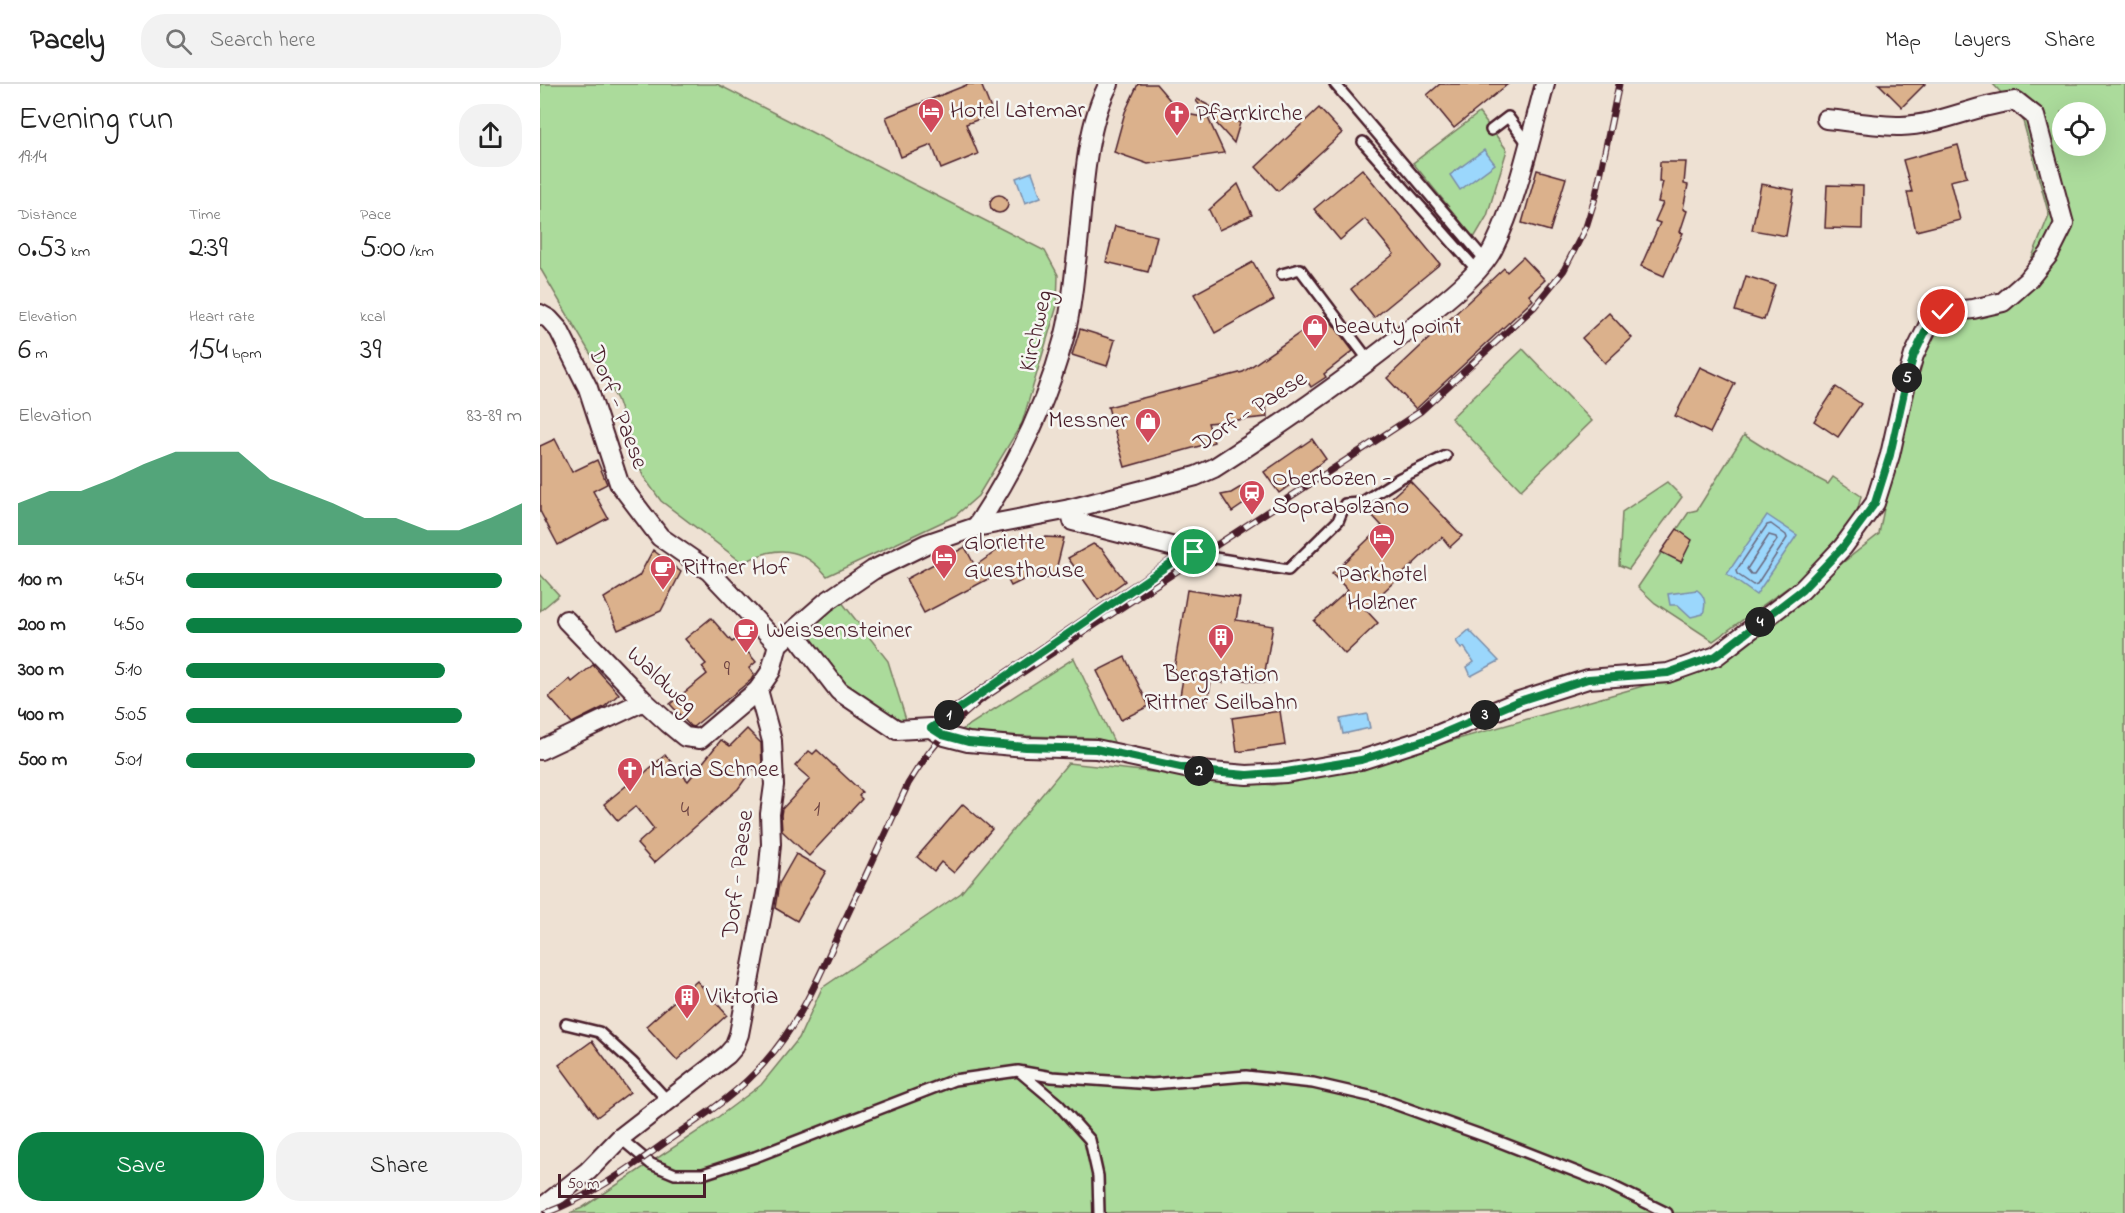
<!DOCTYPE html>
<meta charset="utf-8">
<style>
:root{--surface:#fff;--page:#f2f2f2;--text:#222;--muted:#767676;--line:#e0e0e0;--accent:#0b8043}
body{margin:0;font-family:"Indie Flower",sans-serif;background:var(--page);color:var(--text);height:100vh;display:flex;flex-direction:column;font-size:22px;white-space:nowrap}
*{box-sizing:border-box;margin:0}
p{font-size:20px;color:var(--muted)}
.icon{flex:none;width:33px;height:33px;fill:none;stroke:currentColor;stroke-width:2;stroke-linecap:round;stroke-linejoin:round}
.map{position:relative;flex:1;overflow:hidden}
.panel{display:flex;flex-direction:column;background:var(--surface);width:540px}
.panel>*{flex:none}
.buttons{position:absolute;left:1512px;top:18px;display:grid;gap:12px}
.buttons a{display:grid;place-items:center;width:54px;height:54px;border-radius:50%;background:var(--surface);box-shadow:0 6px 24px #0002;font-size:30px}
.scale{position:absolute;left:18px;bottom:15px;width:148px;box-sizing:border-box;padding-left:6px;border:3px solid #4a1f2b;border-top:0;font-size:16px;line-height:21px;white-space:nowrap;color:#4a1f2b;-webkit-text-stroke:4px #f6f6f2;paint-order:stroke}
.pin{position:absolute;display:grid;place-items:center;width:51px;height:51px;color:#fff;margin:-26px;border:3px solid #fff;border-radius:50%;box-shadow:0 2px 6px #0007}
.km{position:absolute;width:30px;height:30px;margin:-15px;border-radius:50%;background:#222;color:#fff;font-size:16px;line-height:30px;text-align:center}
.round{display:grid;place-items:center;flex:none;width:63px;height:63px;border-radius:24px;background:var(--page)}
.summary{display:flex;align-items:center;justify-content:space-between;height:102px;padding:0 18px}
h1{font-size:33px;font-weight:600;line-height:45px}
.metrics{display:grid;grid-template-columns:repeat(3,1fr);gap:9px;height:102px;padding:6px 18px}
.metrics div{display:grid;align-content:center}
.metrics b{font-size:30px;font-weight:600}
.metrics small{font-size:16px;font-weight:400}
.metrics p{font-size:16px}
.chart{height:168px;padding:12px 18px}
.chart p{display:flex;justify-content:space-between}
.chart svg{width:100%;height:108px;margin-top:6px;fill:var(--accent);opacity:.7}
.action{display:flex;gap:12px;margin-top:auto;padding:12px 18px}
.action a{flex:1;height:69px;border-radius:24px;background:var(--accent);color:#fff;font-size:24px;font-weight:600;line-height:69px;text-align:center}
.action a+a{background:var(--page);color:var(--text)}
ul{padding:0 18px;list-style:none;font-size:20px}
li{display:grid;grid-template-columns:96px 72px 1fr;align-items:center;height:45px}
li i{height:15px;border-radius:8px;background:var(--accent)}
header{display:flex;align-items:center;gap:36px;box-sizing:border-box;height:84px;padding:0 30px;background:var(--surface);border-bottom:2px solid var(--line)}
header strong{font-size:28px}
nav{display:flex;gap:33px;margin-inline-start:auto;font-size:21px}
.search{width:420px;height:54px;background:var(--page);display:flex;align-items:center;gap:15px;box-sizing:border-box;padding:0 21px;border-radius:24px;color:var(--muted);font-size:22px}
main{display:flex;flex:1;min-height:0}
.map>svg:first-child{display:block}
</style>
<header>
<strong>Pacely</strong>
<div class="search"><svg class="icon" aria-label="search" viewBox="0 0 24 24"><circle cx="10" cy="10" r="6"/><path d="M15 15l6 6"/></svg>Search here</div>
<nav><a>Map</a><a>Layers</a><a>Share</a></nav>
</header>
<main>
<section class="panel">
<div class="summary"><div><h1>Evening run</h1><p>19:14</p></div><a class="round"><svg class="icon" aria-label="share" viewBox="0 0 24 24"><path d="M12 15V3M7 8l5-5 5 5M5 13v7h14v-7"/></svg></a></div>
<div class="metrics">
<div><p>Distance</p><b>0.53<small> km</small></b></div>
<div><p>Time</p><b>2:39</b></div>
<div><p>Pace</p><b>5:00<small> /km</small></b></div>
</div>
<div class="metrics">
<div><p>Elevation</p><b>6<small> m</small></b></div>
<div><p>Heart rate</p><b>154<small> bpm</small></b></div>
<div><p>kcal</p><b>39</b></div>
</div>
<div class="chart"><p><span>Elevation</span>83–89 m</p>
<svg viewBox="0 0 160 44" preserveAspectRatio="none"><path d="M0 44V27L10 22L20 22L30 17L40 11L50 6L60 6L70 6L80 17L90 22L100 27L110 33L120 33L130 38L140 38L150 33L160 27V44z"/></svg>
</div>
<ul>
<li><b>100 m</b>4:54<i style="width:94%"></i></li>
<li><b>200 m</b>4:50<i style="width:100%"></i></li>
<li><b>300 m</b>5:10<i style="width:77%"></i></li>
<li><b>400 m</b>5:05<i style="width:82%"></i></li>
<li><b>500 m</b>5:01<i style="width:86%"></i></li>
</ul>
<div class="action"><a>Save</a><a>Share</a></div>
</section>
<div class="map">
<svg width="1585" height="1129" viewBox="0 0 1585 1129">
<rect width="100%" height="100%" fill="#eee1d3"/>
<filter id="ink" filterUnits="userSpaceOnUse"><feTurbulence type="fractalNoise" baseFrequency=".0167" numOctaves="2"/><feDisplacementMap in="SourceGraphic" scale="12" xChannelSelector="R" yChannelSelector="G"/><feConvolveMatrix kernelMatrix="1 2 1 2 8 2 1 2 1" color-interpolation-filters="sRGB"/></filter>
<g filter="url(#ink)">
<g fill="#abdb9b" stroke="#7a7d63" stroke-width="1.5" fill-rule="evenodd">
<path d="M0,0h177l328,167 13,24 -1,31 -35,117 -44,73 -23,20 -128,60c-25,-30 -52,-31 -84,-13l-82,-62 -18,-25 -26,-77 -77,-131z"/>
<path d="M1453,0h132v1129h-1555l12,-5 124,-82 55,-41 38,-47 23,-50 139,-95 107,-130 205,22 101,-22 269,-77 70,-21 166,-131 41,-210 80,-27 28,-30 21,-52 -28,-101zM1522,28h34v34h-34z"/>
<path d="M939,29l28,37 -20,66 -13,22 -61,-75z"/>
<path d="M983,265l69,72 -71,69 -70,-72z"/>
<path d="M1204,351l41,26 43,23 5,-7 28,19 -5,21 -55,61 -88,63 -58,-38 -17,-16 51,-75 8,-2z"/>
<path d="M1127,398l15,15 -53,72 -10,-4 3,-53z"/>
<path d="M0,490l19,21 -19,16z"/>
<path d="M301,517l47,60 19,62h-11l-54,-35 -43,-54z"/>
<path d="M534,574l41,86 -21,-6 -100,-3 -34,-4z"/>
</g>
<g fill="#9bd7fc" stroke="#7b8da8" stroke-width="1.5">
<path d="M944,66l11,14 -35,26 -10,-15z"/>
<path d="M492,88l9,25 -16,6 -9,-25z"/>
<path d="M1227,431l30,20 -41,60 -29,-21z"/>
<path d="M1157,506c9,6 9,15 6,24l-12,3 -13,-12h-8l-2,-11z"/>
<path d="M929,546l30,31 -28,15 -4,-9 7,-5 -10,-15 -3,2 -5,-8z"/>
<path d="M827,630l3,14 -27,6 -3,-15z"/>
</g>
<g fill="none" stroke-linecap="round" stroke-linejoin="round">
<g stroke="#6a697f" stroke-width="1.5">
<path d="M1231,440l15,11 1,3 -30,46 -4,1 -16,-11 -1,-3 31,-46z"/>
<path d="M1229,451l7,2 1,3 -23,34h-3l-4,-5z"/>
</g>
</g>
<g fill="#dbb18c" stroke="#4a1f2b" stroke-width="1.5">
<path d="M429,0h12l12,30 -27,10 12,30 -37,15 -9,-24 -31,12 -15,-40z"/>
<path d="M598,0h18l25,29 27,5 16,35 -76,11 -34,-12 11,-40z"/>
<path d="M900,0h68l-54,44 -27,-33z"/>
<path d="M1339,0h46l-23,23z"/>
<path d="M657,15l43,24 -6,20 -38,-42z"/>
<path d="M779,24l23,25 -64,58 -22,-24z"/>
<path d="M1418,61l9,32 -17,4 10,39 -44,11 -9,-39h5l-9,-32z"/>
<path d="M1120,78h26l-2,22 4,1 -5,24 4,2 -7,21 3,1 -19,43 -23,-10 19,-43 -5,-2 8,-18 -5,-1 5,-20h-4z"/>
<path d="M822,85l78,95 -66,54 -23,-29 43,-35 -29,-35 -25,21 -26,-31z"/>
<path d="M997,86l29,8 -16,53 -28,-8z"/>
<path d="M698,100l14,31 -33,15 -10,-20z"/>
<path d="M1221,100l33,6 -8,46 -34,-6z"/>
<path d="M1287,101l36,1 -1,43 -37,-1z"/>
<circle cx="459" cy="120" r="9"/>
<path d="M575,142l42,10 -9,36 -42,-10z"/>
<path d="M983,173l22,23 -16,15 4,5 -117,109 -29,-31 117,-110 3,4z"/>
<path d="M713,178l21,38 -59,33 -21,-39z"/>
<path d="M1206,192l29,9 -11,35 -29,-9z"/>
<path d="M1069,229l23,25 -27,25 -23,-25z"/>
<path d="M786,231l27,36 -29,23 2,3 -15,10 -7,-11 -38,25 1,16 -59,6 6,19 -89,25 -17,-60 135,-35z"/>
<path d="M540,245l35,11 -8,26 -35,-11z"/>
<path d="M1160,283l35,16 -25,50 -35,-17z"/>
<path d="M1296,303l25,17 -23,33 -24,-16z"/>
<path d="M15,355l17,33 25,-12 10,24 -14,7 15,27 -50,27 -18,-34v-65z"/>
<path d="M772,355l14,20 -47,34 -15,-21z"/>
<path d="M870,397l52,55 -12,11 -8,-10 -77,72 13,14 -33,31 -31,-33 34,-31 -16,-16 50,-48 -10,-11z"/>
<path d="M706,400l8,13 -22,15 -11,-17 10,-2z"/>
<path d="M1137,445l15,11 -11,22 -20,-10z"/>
<path d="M505,453l19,1 -10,40 -29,1 -14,7 -8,-15 -79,42 -18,-34 59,-32 10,19 33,-23z"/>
<path d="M553,460l9,5 23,32 -27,19 -30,-42z"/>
<path d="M113,466l28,22 -20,39 -43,19 -14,-32 35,-22z"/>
<path d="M647,506l53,8 -4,22 37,6 -10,57 -39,-6 -1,6 -12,-2 -3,19 -28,-4 3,-18 -10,-2z"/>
<path d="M171,534l21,24 5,-3 19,23 -7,6 5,7 -3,5 -58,47 -3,-1 -20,-22 37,-30 -5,-7 4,-3 -21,-25z"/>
<path d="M585,573l24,49 -28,14 -24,-49z"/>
<path d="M53,581l26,29 -15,13 -32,16 -23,-26 21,-18 2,3z"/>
<path d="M740,627l5,34 -48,7 -5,-34z"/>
<path d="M207,645l14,14 1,23 -5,5 -4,-3 -15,21 -84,74 -17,-19 17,-15 -18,-23 -18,15 -14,-17 28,-23 1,2 32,-28 23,26 33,-41 9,6z"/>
<path d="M277,666l45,42 -3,4 3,3 -53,57 -27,-25 -1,-16 1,-6 28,-30 -15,-13 14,-15 4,3z"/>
<path d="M423,720l29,25 -38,44 -13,-11 -7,9 -17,-14z"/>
<path d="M256,770l30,17 -29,50 -22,-13 4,-24z"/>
<path d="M157,897l30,34 -50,45 -31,-34z"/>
<path d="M52,957l38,51 -33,25 -38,-52z"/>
</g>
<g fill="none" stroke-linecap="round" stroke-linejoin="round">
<g stroke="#4a1f2b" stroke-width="14">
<g id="service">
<path d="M795,0l150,176"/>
<path d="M951,46l17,-13 20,27"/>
<path d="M823,58l113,127"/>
<path d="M742,190l18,-5 70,93"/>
<path d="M391,644l259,-177 13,5 85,14 50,-49 7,-17 16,-1 39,-25 46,-22"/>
<path d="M26,940l33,8 34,31 35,38"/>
<path d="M480,988l38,32 32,36 8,36 1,37"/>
<path d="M80,1054l31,26 24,10h28l52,-17 199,-77 64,-9 34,6 100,7 94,-8 67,7 65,15 117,42 115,45 57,28"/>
</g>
</g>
<g stroke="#4a1f2b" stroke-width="22">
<g id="minor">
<path d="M0,230l9,5 10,11 29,58 31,95 41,54 49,34 69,73"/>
<path d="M530,425l3,12 117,30"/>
<path d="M436,443c39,-58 70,-122 88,-189 7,-24 9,-51 12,-76 7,-53 7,-132 33,-178"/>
<path d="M26,536l78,81 24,22 17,14 15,2 58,-49 13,-19 7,-27 48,-42 47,-32 53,-26 50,-17 94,-18 126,-33 18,-8c72,-46 142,-95 208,-149 22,-17 58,-45 71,-70 25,-51 37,-110 52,-165"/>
<path d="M253,547l46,60 58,39 34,-2 10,7 27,7 58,5 70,2 103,22 48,4 39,-2 75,-13 71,-23 87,-36 69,-22 80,-6 48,-17 86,-66 41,-43 32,-44 15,-48 17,-76 7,-24 15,-31 14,-12 30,-3 30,-7 25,-22 21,-26 15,-30 -29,-108 -19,-15c-39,3 -76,24 -115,25 -25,0 -51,-5 -75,-7"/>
<path d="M0,666l104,-49"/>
<path d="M0,1125l48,-38 32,-33 107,-83 7,-8 5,-13 28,-147 4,-43 -1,-30 4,-29 -2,-44 -14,-51"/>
</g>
</g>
<use href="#service" stroke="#f6f6f2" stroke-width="9"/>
<use href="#minor" stroke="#f6f6f2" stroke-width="18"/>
<g stroke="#4a1f2b" stroke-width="7">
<path id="rail" d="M6,1129c43,-16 80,-42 117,-69 35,-25 74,-49 102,-82 35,-39 55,-87 76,-134 23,-48 45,-96 67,-144 21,-35 44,-62 77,-87l436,-286 113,-104 30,-37 22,-43 10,-32 23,-111"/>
</g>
<use href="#rail" stroke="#f6f6f2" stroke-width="4.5" stroke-dasharray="14" stroke-linecap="butt"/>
</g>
</g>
<g fill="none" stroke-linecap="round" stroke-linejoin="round" filter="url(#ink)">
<g stroke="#fff" stroke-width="12">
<path id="route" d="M654,468l-4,-2 -259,178 11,7 26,7 58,5 70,2 103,22 48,4 39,-3 75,-12 71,-22 87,-37 69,-22 80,-6 48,-17 86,-66 41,-43 32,-44 15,-48 17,-76 7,-24 15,-31 14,-12"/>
</g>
<use href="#route" stroke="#0b8043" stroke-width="8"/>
</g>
<defs>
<g id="hotel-pin" transform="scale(1.35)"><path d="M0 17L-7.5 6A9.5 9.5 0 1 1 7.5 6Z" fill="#d1495b" stroke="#f6f6f2"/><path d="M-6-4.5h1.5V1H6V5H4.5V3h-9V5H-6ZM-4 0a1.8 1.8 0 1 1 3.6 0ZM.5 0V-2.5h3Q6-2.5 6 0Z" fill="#fff"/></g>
<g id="church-pin" transform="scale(1.35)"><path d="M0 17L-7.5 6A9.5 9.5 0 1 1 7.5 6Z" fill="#d1495b" stroke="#f6f6f2"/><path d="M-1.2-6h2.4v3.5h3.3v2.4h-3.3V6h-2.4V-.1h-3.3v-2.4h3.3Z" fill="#fff"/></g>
<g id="shop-pin" transform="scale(1.35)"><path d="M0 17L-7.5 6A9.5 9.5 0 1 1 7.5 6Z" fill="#d1495b" stroke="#f6f6f2"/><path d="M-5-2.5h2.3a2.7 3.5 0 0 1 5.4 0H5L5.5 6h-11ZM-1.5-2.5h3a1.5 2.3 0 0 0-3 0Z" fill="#fff"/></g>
<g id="station-pin" transform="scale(1.35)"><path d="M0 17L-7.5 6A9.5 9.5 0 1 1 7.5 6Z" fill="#d1495b" stroke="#f6f6f2"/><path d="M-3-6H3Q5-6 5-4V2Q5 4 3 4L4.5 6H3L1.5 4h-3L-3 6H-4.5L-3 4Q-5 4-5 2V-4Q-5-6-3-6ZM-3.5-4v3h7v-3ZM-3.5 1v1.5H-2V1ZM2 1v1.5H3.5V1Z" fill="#fff"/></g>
<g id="cafe-pin" transform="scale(1.35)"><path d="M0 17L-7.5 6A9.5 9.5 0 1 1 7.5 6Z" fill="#d1495b" stroke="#f6f6f2"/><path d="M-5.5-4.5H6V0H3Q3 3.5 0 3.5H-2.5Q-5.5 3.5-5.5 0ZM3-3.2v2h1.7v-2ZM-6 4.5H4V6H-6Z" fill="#fff"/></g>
<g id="building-pin" transform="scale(1.35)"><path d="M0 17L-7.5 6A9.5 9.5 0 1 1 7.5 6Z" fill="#d1495b" stroke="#f6f6f2"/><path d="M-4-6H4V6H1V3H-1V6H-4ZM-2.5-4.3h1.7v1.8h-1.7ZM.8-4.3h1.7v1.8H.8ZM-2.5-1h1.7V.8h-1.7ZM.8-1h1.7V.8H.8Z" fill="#fff"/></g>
</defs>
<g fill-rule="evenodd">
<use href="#hotel-pin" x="391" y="27"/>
<use href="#church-pin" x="637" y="30"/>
<use href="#shop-pin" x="775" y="243"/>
<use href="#shop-pin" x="608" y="337"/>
<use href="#station-pin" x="712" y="409"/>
<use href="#hotel-pin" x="842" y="453"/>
<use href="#hotel-pin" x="404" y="473"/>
<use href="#cafe-pin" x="123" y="484"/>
<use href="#cafe-pin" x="206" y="547"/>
<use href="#building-pin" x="681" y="553"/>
<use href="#church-pin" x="90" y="686"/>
<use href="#building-pin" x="147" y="913"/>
</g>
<g text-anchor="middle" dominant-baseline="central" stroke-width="5" stroke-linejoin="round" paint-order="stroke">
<g font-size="21" fill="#6e4443">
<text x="187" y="586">9</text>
<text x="277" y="726">1</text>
<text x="145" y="727">4</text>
</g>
<g font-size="24" fill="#4a1f2b" stroke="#f6f6f2" text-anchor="start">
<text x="410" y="27">Hotel Latemar</text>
<text x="656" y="30">Pfarrkirche</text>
<text x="794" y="243">beauty point</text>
<text x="588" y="337" text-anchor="end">Messner</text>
<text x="732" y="395">Oberbozen -<tspan x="732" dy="28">Soprabolzano</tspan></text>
<text x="424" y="459">Gloriette<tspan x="424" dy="28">Guesthouse</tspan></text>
<text x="142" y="484">Rittner Hof</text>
<text x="842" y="491" text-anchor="middle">Parkhotel<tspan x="842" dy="28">Holzner</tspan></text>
<text x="226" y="547">Weissensteiner</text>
<text x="681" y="591" text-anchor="middle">Bergstation<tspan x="681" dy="28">Rittner Seilbahn</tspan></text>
<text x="110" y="686">Maria Schnee</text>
<text x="166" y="913">Viktoria</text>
</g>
<g font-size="24" fill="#4a1f2b" stroke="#f6f6f2">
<text transform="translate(497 247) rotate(-77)">Kirchweg</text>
<text transform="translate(77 324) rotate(69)">Dorf - Paese</text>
<text transform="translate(711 328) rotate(-33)">Dorf - Paese</text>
<text transform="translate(121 597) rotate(43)">Waldweg</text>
<text transform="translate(199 790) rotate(-83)">Dorf - Paese</text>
</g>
</g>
</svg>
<div class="buttons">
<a><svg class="icon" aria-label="locate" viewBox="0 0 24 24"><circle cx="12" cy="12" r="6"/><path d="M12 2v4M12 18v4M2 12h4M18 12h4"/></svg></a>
</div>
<div class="scale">50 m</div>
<div class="pin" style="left:654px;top:468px;background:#1e9e55"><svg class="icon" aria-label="arrive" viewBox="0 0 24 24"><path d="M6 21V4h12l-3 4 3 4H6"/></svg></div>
<div class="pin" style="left:1403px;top:228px;background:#d93025"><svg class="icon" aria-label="check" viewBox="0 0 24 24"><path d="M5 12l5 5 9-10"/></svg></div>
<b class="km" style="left:409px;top:631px">1</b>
<b class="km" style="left:659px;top:687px">2</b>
<b class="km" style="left:945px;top:631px">3</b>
<b class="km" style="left:1220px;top:538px">4</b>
<b class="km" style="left:1367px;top:294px">5</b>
</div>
</main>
